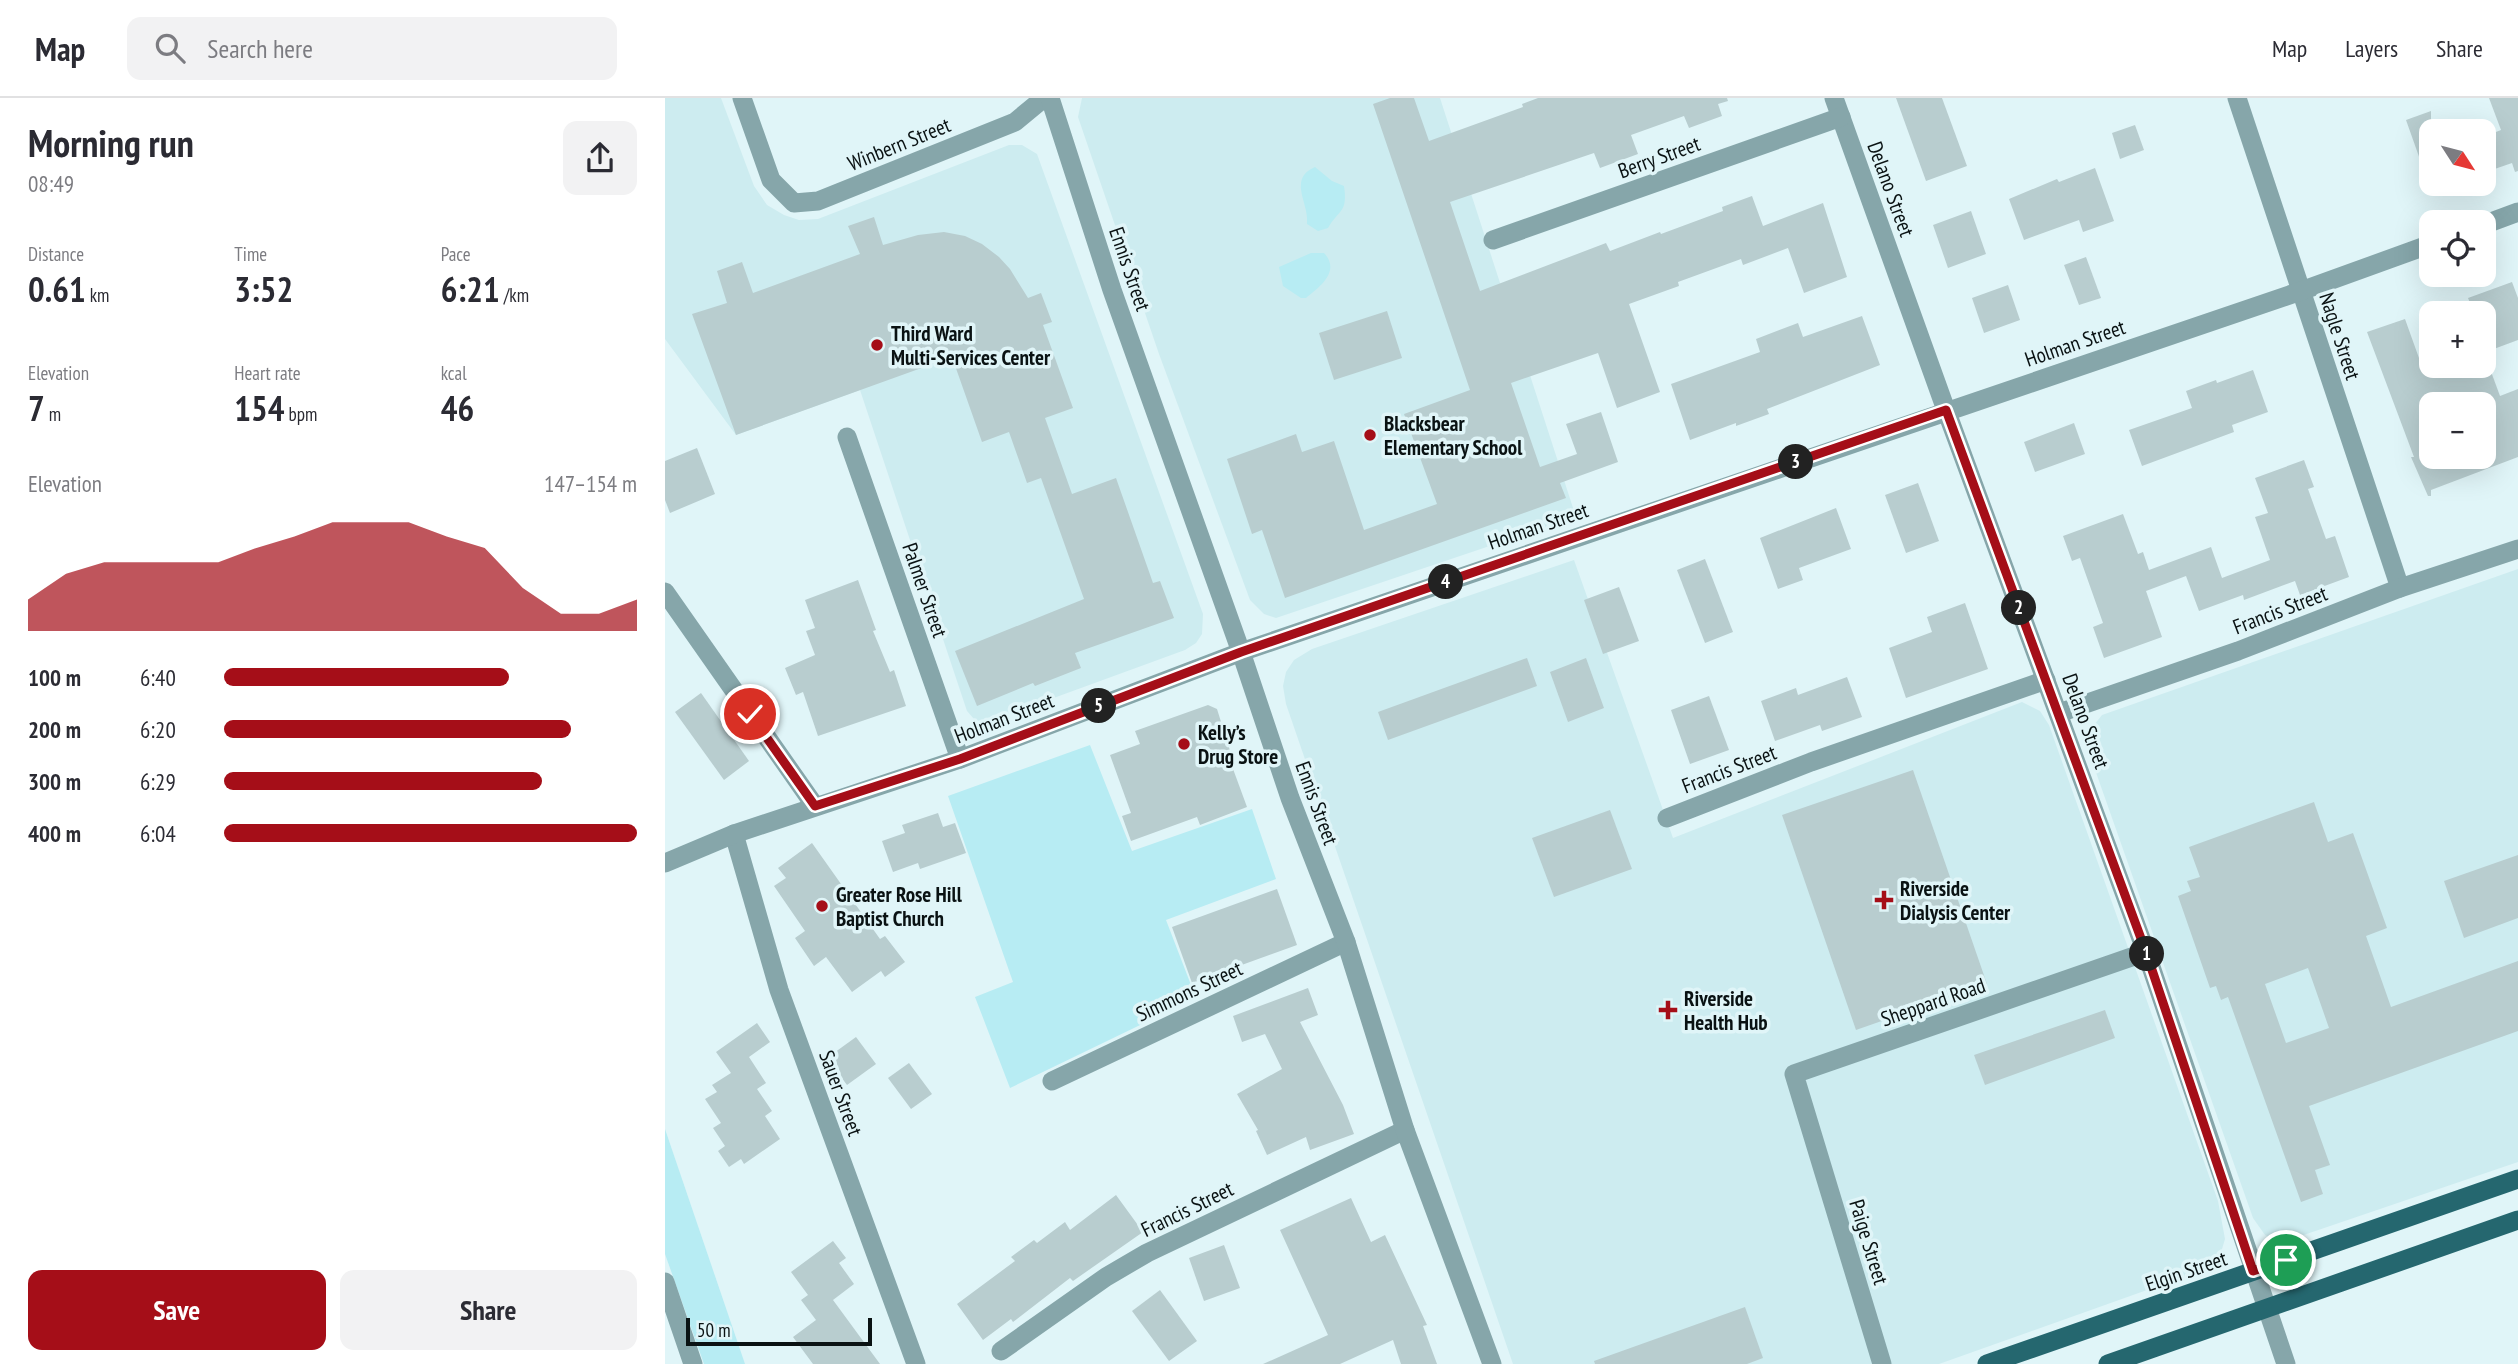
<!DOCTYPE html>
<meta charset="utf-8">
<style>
:root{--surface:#fff;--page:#f2f2f3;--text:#2b2b33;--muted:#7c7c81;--line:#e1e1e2;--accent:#a50e18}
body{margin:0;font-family:"PT Sans Narrow",sans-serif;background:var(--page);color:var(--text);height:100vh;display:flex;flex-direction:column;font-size:26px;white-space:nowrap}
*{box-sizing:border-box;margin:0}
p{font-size:23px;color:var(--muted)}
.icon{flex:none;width:38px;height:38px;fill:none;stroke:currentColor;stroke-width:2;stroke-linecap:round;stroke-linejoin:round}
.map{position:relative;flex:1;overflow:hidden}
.side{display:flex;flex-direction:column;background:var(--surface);width:665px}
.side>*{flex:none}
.needle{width:46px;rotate:126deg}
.buttons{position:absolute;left:1754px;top:21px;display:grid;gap:14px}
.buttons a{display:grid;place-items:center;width:77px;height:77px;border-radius:14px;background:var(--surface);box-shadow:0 7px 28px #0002;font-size:35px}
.scale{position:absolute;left:21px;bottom:18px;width:186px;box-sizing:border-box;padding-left:7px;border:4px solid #0a1213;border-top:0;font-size:19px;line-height:24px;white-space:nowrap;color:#0a1213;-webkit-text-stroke:5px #e0f5f8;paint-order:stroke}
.pin{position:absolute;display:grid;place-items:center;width:60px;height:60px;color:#fff;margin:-30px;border:4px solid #fff;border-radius:50%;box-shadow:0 2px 7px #0007}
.km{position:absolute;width:35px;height:35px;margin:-18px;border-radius:50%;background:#222;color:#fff;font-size:19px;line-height:35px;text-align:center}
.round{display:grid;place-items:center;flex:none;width:74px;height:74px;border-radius:14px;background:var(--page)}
.headline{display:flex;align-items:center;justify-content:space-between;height:119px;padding:0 28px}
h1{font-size:38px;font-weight:700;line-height:52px}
.metrics{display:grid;grid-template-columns:repeat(3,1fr);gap:10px;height:119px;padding:7px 28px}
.metrics div{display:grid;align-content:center}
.metrics b{font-size:35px;font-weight:700}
.metrics small{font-size:19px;font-weight:400}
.metrics p{font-size:19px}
.chart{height:196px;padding:14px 28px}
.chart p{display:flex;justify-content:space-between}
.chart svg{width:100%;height:126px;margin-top:7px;fill:var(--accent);opacity:.7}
.button{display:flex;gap:14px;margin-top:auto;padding:14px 28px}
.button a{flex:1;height:80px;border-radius:14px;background:var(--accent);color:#fff;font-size:28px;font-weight:700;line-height:80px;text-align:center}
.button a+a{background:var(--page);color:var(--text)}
ul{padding:0 28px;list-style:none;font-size:23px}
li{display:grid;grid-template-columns:112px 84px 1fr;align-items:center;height:52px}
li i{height:18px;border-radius:9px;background:var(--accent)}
header{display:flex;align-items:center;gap:42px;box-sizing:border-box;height:98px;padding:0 35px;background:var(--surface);border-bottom:2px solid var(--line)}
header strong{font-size:33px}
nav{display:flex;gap:38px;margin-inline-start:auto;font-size:24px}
.search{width:490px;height:63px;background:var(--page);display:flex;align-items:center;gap:18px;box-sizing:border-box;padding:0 24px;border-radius:14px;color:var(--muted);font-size:26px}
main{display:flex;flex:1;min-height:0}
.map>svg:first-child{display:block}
</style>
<header>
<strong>Map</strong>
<div class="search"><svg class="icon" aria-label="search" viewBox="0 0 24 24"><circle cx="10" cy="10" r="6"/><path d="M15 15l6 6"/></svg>Search here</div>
<nav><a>Map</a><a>Layers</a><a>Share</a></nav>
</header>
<main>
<section class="side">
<div class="headline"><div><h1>Morning run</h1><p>08:49</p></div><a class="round"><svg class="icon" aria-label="share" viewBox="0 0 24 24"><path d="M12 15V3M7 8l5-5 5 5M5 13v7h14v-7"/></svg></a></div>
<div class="metrics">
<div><p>Distance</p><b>0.61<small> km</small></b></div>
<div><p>Time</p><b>3:52</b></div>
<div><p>Pace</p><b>6:21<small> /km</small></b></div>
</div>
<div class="metrics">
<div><p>Elevation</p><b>7<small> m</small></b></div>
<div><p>Heart rate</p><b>154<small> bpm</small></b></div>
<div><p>kcal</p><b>46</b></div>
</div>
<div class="chart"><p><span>Elevation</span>147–154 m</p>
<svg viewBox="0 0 160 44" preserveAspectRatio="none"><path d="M0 44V33L10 24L20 20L30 20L40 20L50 20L60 15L70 11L80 6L90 6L100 6L110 11L120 15L130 29L140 38L150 38L160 33V44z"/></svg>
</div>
<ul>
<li><b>100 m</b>6:40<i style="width:69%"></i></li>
<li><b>200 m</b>6:20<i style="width:84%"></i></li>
<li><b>300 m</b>6:29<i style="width:77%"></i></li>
<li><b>400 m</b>6:04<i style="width:100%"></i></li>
</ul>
<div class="button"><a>Save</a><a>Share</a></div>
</section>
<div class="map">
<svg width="1853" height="1266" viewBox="0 0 1853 1266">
<rect width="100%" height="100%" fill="#e0f5f8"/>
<g fill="#cdecf0">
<path d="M0,0h56l33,88 13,19 17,10 15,5 19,-1 191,-74h13l15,9 166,460 -1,20 -6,9 -11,7 -194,71 -11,1 -6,-3 -7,-8 -107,-321 -124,45 -71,-96z"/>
<path d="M417,0h358l136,419 -300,101 -12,-4 -14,-14 -91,-246 -81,-237z"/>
<path d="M909,462l99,278 349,-136 18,9 9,14 169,476 7,38 -6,20 -4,5 -9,5 -267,95h-426l-227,-660 -3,-18 3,-14 8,-12 18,-11z"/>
<path d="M1853,471v593l-238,81 -15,-8 -12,-17 -160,-454 -4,-26 5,-13 8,-10z"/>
</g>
<g fill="#b7ecf3">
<path d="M650,69l17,14 12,5c4,27 -5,23 -16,42l-10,3 -11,-7c3,-20 -20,-45 8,-57z"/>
<path d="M646,155h13c17,18 -4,34 -18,45h-5l-18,-12 -4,-19z"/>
<path d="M425,647l42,106 120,-42 24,70 -110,41 30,78 -186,90 -35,-91 38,-15 -65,-186z"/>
<path d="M0,1031l80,235h-41l-39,-110z"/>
</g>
<g fill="#b8cdcf" fill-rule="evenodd">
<path d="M725,0h24l15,43 94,-34 -1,-3 16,-6h189l1,3 -10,3 4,12 -33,12 -5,-12 -53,19 7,19 -38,14 -6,-15 -144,49 30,89 126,-48 4,8 50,-19 1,2 62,-23 -1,-4 30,-11 11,30 60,-23 24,74 -43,16 -16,-45 -45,17 -2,-6 -63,23 1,4 -50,18 31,88 -43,16 -19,-55 -87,30 29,84 37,-13 -11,-30 35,-12 17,50 -58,21 6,15 -281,100 -23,-68 -10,4 -25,-75 69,-25 6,18 32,-11 30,89 73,-26 -33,-90 66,-24 -97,-286z"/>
<path d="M1231,0h46l25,68 -41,15z"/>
<path d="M1824,0h29v73l-3,1 -3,-9 -29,10v-36l18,-7z"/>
<path d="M1766,13v70l-3,1 -22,-62z"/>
<path d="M1470,27l9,25 -24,9 -8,-26z"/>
<path d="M1430,70l19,53 -31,11 -4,-12 -55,20 -15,-41 48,-20 2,3z"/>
<path d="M1306,113l15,43 -38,14 -15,-43z"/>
<path d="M209,119l9,28 35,-10 26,-3 21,4 17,8 17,13 11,12 18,29 13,-5 11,29 -9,3 30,83 -28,10 27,76 44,-16 37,105 7,-2 14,37 -99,35 6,15 -46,18 -2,-3 -56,23 -22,-55 129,-52 -43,-121 -14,5 -18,-51 -27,10 -30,-85 -216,78 -44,-121 35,-11 -10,-32 25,-9 11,31 107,-39 -12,-28z"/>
<path d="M1421,159l15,41 -22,7 -15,-40z"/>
<path d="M1847,184l6,16v42l-35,13v-40h-9l-6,-15z"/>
<path d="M1343,187l12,35 -36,13 -12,-35z"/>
<path d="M722,213l15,47 -68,22 -15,-47z"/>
<path d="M1197,218l18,49 -113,44 2,5 -33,12v-3l-46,17 -19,-56 89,-32 -4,-13 42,-16 5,14z"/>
<path d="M1740,221l19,53 18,-6h41v-8h3l14,38 18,-7v68l-87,33v6h-3l-17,-39h3l-47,-125zM1766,306h52v53h-52z"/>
<path d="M1588,272l15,42 -36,13 2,7 -92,34 -13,-36 63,-22 -6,-17 30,-11 1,3z"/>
<path d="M1409,325l11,31 -50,18 -11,-30z"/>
<path d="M32,350l18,46 -45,19 -5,-13v-39z"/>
<path d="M1639,362l10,27 -6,2 18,50 9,-3 14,41 -49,18 -5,-14 -51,19 -1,-5 -44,16 -13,-35 -40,15 16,46 -58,21 -11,-31 10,-4 -23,-65 -8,3 -9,-25 60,-22 15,40 5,-2 6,18 62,-23 11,31 48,-18 -15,-43 13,-4 -13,-35z"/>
<path d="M1253,385l21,58 -33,12 -21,-58z"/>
<path d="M1171,410l15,41 -52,19 4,12 -25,9 -18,-51z"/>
<path d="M1040,461l28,73 -28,11 -28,-73z"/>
<path d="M193,482l18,50 -3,1 17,41 4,-2 12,36 -88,30 -15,-44 -7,3 -11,-27 30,-13 -9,-24 9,-3 -10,-28z"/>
<path d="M954,489l20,54 -36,13 -19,-54z"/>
<path d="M1300,505l23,66 -82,29 -17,-50 43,-16 -5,-15z"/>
<path d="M862,560l10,28 -149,54 -10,-28z"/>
<path d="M921,560l18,50 -36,14 -18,-50z"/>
<path d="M1182,579l15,40 -40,14 -2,-6 -45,16 -14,-40 35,-13 2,7z"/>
<path d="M36,595l48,68 -25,19 -49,-68z"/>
<path d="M1044,598l20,54 -39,14 -19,-54z"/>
<path d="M543,607l9,4 15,48 -3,1 18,49 -47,18 -3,-8 -66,24 -9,-25 9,-3 -21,-58 30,-11 -5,-13z"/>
<path d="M1248,672l74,214 -131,46 -74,-215z"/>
<path d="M1649,704l14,40 25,-9 34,95 -21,8 25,71 127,-46v70l-209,75 21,59 -15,5 8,24 -22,8 -73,-205 -7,3 -5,-14 -6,2 -32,-92 13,-5 -4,-10 13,-4 -11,-30zM1643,870l21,60 -43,15 -21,-59z"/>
<path d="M945,712l22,59 -78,28 -22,-59z"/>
<path d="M273,715l5,14 12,-4 11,30 -46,16 -2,-6 -25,9 -11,-31 23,-8 -3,-8z"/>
<path d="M147,745l68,96 5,-3 20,26 -20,15 -4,-6 -29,21 -26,-35 -12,9 -19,-28 10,-7 -31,-45 12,-8 -8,-10z"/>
<path d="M1853,757v63l-54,20 -20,-57z"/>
<path d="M612,791l20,56 -105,38 -20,-56z"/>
<path d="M643,890l10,27 -18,7 43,83 11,29 -44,16 -4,-13 -39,18 -11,-24 2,-1 -21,-36 45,-25 -17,-35 -23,8 -9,-26z"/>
<path d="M1440,912l10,28 -130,47 -11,-30z"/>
<path d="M92,925l13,19 -21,15 17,26 -9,6 15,22 -7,5 15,23 -36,25 -3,-5 -12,8 -11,-16 7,-5 -12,-18 8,-5 -16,-24 12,-7 -5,-7 19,-12 -15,-21z"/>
<path d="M191,939l20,27 -29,21 -20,-27z"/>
<path d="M244,965l23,31 -21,15 -23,-31z"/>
<path d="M451,1097l27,37 -70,49 -3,-3 -57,44 -2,-3 -28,21 -26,-36 58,-43 -4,-4 23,-17 3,3 28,-21 5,8z"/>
<path d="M686,1100l20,44 14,-7 42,90 -4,1 14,38h-36l-8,-24 -53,24h-77l65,-29 -48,-105z"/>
<path d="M168,1143l13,17 -7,5 15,21 -21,16 47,64h-67l-20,-27 23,-17 -15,-20 7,-5 -17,-23z"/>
<path d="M559,1147l16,43 -36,13 -15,-43z"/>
<path d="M495,1192l37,51 -28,20 -37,-50z"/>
<path d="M1080,1209l18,51 -16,6h-152l-1,-3z"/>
</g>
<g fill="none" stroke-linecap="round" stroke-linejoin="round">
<g stroke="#86a6aa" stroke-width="19">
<path d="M77,0l29,82 23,23 24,-2 197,-79 29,-24"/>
<path d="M1169,0l112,312 200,542 140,412"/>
<path d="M1572,0l163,490"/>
<path d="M828,142l348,-123"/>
<path d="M182,339l113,322"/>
<path d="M0,494l150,214"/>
<path d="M1394,615l179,-62 162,-63 118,-39"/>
<path d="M1002,720l144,-56 235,-82"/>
<path d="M69,736l45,156 137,374"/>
<path d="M387,983l294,-139"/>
<path d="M0,1184l28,82"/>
<path d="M336,1253l105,-74 41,-24 258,-123"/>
<path d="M1217,1266l-88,-290 352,-122"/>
</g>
<g stroke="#86a6aa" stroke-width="19">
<path d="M385,0l62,192 129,362 49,146 56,144 59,188 87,234"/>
<path d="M1818,127l35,-13"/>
<path d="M0,765l69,-29 226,-75 281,-107 1060,-361 130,-47"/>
</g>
<g stroke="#25676f" stroke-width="19">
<path d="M1322,1266l531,-185"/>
<path d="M1443,1266l410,-144"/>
</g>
</g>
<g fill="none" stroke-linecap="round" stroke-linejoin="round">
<g stroke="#fff" stroke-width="14">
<path id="route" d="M85,616l65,92 145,-47 281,-107 705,-242 200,542 107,319 33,-11"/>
</g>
<use href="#route" stroke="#a50e18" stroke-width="9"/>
</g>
<g fill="#a50e18" stroke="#e0f5f8" stroke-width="2.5">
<circle cx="212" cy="247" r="7"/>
<circle cx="705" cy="337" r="7"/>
<circle cx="519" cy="646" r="7"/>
<path d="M1215.5 791.5h7v7h7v7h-7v7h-7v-7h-7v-7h7z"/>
<circle cx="157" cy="808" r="7"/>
<path d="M999.5 901.5h7v7h7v7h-7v7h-7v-7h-7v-7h7z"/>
</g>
<g text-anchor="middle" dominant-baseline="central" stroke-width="7" stroke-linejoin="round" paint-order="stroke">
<g font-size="21" fill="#0a1213" stroke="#e0f5f8">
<text transform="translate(234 46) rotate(-22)">Winbern Street</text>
<text transform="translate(994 59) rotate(-20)">Berry Street</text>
<text transform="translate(1226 91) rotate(70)">Delano Street</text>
<text transform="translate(465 171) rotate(71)">Ennis Street</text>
<text transform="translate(1675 238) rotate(72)">Nagle Street</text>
<text transform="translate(1410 245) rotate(-19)">Holman Street</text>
<text transform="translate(873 428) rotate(-19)">Holman Street</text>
<text transform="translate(260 492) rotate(71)">Palmer Street</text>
<text transform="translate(1615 512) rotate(-21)">Francis Street</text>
<text transform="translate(339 620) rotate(-21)">Holman Street</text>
<text transform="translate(1421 623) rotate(70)">Delano Street</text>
<text transform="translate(1064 671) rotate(-21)">Francis Street</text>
<text transform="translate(652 705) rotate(70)">Ennis Street</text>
<text transform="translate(524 893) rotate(-25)">Simmons Street</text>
<text transform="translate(1268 904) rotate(-19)">Sheppard Road</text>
<text transform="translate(176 995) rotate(70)">Sauer Street</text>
<text transform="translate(522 1111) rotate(-26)">Francis Street</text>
<text transform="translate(1204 1144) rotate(73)">Paige Street</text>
<text transform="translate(1521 1173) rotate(-19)">Elgin Street</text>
</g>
<g font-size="21" font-weight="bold" fill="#0a1213" stroke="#e0f5f8" text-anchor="start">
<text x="226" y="235">Third Ward<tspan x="226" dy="24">Multi-Services Center</tspan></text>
<text x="719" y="325">Blacksbear<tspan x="719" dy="24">Elementary School</tspan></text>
<text x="533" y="634">Kelly’s<tspan x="533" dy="24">Drug Store</tspan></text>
<text x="1235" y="790">Riverside<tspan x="1235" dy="24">Dialysis Center</tspan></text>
<text x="171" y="796">Greater Rose Hill<tspan x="171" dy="24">Baptist Church</tspan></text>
<text x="1019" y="900">Riverside<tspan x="1019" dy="24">Health Hub</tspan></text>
</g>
</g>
</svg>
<div class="buttons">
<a><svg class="needle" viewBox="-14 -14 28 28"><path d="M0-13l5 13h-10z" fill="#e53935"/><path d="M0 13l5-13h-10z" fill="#7c7c81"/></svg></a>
<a><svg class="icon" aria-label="locate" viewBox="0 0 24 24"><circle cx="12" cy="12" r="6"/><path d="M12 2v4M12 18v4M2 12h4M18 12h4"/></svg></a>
<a>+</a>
<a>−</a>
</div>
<div class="scale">50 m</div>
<div class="pin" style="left:1621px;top:1162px;background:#1e9e55"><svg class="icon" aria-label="arrive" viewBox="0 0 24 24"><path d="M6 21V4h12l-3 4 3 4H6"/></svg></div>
<div class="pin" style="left:85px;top:616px;background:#d93025"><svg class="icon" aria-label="check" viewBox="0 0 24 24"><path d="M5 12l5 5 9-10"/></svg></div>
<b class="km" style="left:1482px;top:856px">1</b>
<b class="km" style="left:1354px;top:510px">2</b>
<b class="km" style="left:1131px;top:364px">3</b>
<b class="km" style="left:781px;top:484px">4</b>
<b class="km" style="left:434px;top:608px">5</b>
</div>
</main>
